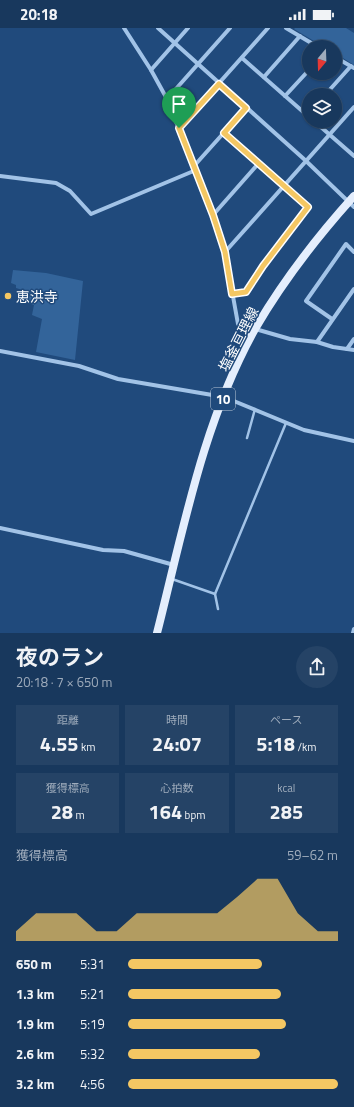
<!DOCTYPE html>
<html lang="ja">
<meta charset="utf-8">
<style>
:root{--surface:#18385d;--page:#254366;--text:#f1f3f6;--muted:#9facbc;--line:#365272;--accent:#f4c763}
body{margin:0;font-family:"Titillium Web","Noto Sans JP",sans-serif;background:var(--page);color:var(--text);height:100vh;display:flex;flex-direction:column;font-size:15px;white-space:nowrap}
*{box-sizing:border-box;margin:0}
p{font-size:13px;color:var(--muted)}
.icon{flex:none;width:22px;height:22px;fill:none;stroke:currentColor;stroke-width:2;stroke-linecap:round;stroke-linejoin:round}
.map{position:relative;height:605px;overflow:hidden}
.side{display:flex;flex-direction:column;background:var(--surface);flex:1}
.side>*{flex:none}
.needle{width:26px;rotate:199deg}
.controls{position:absolute;left:302px;top:12px;display:grid;gap:8px}
.controls a{display:grid;place-items:center;width:40px;height:40px;border-radius:50%;background:var(--surface);box-shadow:0 1px 3px #0004,0 0 0 1px var(--line);font-size:20px}
.pin{position:absolute;display:grid;place-items:center;width:34px;height:34px;color:#fff;margin:-41px -17px;border-radius:50% 50% 50% 0;rotate:-45deg;box-shadow:0 0 4px #0007}
.pin .icon{rotate:45deg}
.round{display:grid;place-items:center;flex:none;width:42px;height:42px;border-radius:21px;background:var(--page)}
.head{display:flex;align-items:center;justify-content:space-between;height:68px;padding:0 16px}
h1{font-size:22px;font-weight:700;line-height:30px}
.figures{display:grid;grid-template-columns:repeat(3,1fr);gap:6px;height:68px;padding:4px 16px}
.figures div{display:grid;align-content:center;border-radius:0px;background:var(--page);text-align:center}
.figures b{font-size:20px;font-weight:700}
.figures small{font-size:11px;font-weight:400}
.figures p{font-size:11px}
.chart{height:112px;padding:8px 16px}
.chart p{display:flex;justify-content:space-between}
.chart svg{width:100%;height:72px;margin-top:4px;fill:var(--accent);opacity:.7}
ul{padding:0 16px;list-style:none;font-size:13px}
li{display:grid;grid-template-columns:64px 48px 1fr;align-items:center;height:30px}
li i{height:10px;border-radius:5px;background:var(--accent)}
.status{display:flex;justify-content:space-between;align-items:center;height:28px;padding:0 20px;background:var(--surface);direction:ltr}
.status svg{height:11px;fill:currentColor}
.map>svg:first-child{display:block}
</style>
<div class="status"><b>20:18</b><svg viewBox="0 0 49 12"><path d="M0 12V9h3v3zM5 12V6h3v6zM10 12V3h3v9zM15 12V0h3v12zM26 1h20v11H26zM47 4h2v5h-2z"/></svg></div>
<div class="map">
<svg width="354" height="605" viewBox="0 0 354 605">
<rect width="100%" height="100%" fill="#204a7c"/>
<g fill="#33649a">
<path d="M295,0h51l8,5v32l-19,-12v-6h-11l-30,-18z"/>
<path d="M13,242l33,3 37,8 -8,79 -39,-8 6,-33 -10,-4 2,-10 -9,-3 1,-11 -10,-3v-3l-5,-2z"/>
</g>
<g fill="none" stroke-linecap="round" stroke-linejoin="round">
<g stroke="#a2c3e7" stroke-width="2.5">
<path d="M247,410l8,-29"/>
<path d="M172,551l43,15"/>
<path d="M218,581l-3,-15 71,-171"/>
</g>
<g stroke="#a2c3e7" stroke-width="4">
<path d="M124,0l27,42 16,29 46,116 12,37 13,72 52,15 27,3 16,5 21,3"/>
<path d="M158,0l147,132 49,47"/>
<path d="M286,0l32,19"/>
<path d="M335,29l19,11"/>
<path d="M242,30l67,59"/>
<path d="M151,42l37,-42"/>
<path d="M264,49l36,-41"/>
<path d="M325,67l26,-29"/>
<path d="M285,68l24,-26"/>
<path d="M167,71l63,-71"/>
<path d="M314,93l40,35"/>
<path d="M179,100l89,-100"/>
<path d="M224,105l84,74 -45,59 -17,26 -14,2"/>
<path d="M194,138l52,-58"/>
<path d="M0,148l56,7 14,8 21,23 105,-44"/>
<path d="M213,187l45,-51"/>
<path d="M225,224l129,-145"/>
<path d="M332,291l-26,-18 40,-57 8,8"/>
<path d="M317,314l37,-53"/>
<path d="M347,321l7,-10"/>
<path d="M0,323l79,15 39,13 106,18 80,33 50,11"/>
<path d="M0,500l103,22 21,1 50,14"/>
<path d="M353,605l1,-4"/>
</g>
<path stroke="#e4eefd" stroke-width="8" d="M157,605c26,-102 46,-211 98,-304 28,-48 62,-92 99,-133"/>
</g>
<g fill="none" stroke-linecap="round" stroke-linejoin="round">
<g stroke="#fff" stroke-width="8">
<path id="route" d="M219,56l27,24 -22,25 84,74 -45,59 -17,26 -14,2 -7,-42 -12,-37 -34,-87z"/>
</g>
<use href="#route" stroke="#f4c763" stroke-width="5"/>
</g>
<circle fill="#f4c763" stroke="#204a7c" stroke-width="1.5" cx="8" cy="268" r="4"/>
<g text-anchor="middle" dominant-baseline="central" stroke-width="3" stroke-linejoin="round" paint-order="stroke">
<rect fill="#204a7c" stroke="#bcc9d8" stroke-width="1" x="211" y="360" width="24" height="22" rx="3"/>
<g font-size="13" font-weight="bold" fill="#fff">
<text x="223" y="371">10</text>
</g>
<g font-size="14" fill="#fff" stroke="#204a7c" text-anchor="start">
<text x="16" y="268">恵洪寺</text>
</g>
<g font-size="14" fill="#fff" stroke="#204a7c">
<text transform="translate(238 311) rotate(-63)">塩釜亘理線</text>
</g>
</g>
</svg>
<div class="controls">
<a><svg class="needle" viewBox="-14 -14 28 28"><path d="M0-13l5 13h-10z" fill="#e53935"/><path d="M0 13l5-13h-10z" fill="#9facbc"/></svg></a>
<a><svg class="icon" aria-label="layers" viewBox="0 0 24 24"><path d="M12 4l9 5-9 5-9-5zM3 14l9 5 9-5"/></svg></a>
</div>
<div class="pin" style="left:179px;top:100px;background:#1e9e55"><svg class="icon" aria-label="arrive" viewBox="0 0 24 24"><path d="M6 21V4h12l-3 4 3 4H6"/></svg></div>
</div>
<section class="side">
<div class="head"><div><h1>夜のラン</h1><p>20:18 · 7 × 650 m</p></div><a class="round"><svg class="icon" aria-label="share" viewBox="0 0 24 24"><path d="M12 15V3M7 8l5-5 5 5M5 13v7h14v-7"/></svg></a></div>
<div class="figures">
<div><p>距離</p><b>4.55<small> km</small></b></div>
<div><p>時間</p><b>24:07</b></div>
<div><p>ペース</p><b>5:18<small> /km</small></b></div>
</div>
<div class="figures">
<div><p>獲得標高</p><b>28<small> m</small></b></div>
<div><p>心拍数</p><b>164<small> bpm</small></b></div>
<div><p>kcal</p><b>285</b></div>
</div>
<div class="chart"><p><span>獲得標高</span>59–62 m</p>
<svg viewBox="0 0 160 44" preserveAspectRatio="none"><path d="M0 44V38L10 27L20 27L30 27L40 38L50 38L60 27L70 27L80 27L90 27L100 27L110 17L120 6L130 6L140 27L150 38L160 38V44z"/></svg>
</div>
<ul>
<li><b>650 m</b>5:31<i style="width:64%"></i></li>
<li><b>1.3 km</b>5:21<i style="width:73%"></i></li>
<li><b>1.9 km</b>5:19<i style="width:75%"></i></li>
<li><b>2.6 km</b>5:32<i style="width:63%"></i></li>
<li><b>3.2 km</b>4:56<i style="width:100%"></i></li>
</ul>
</section>
